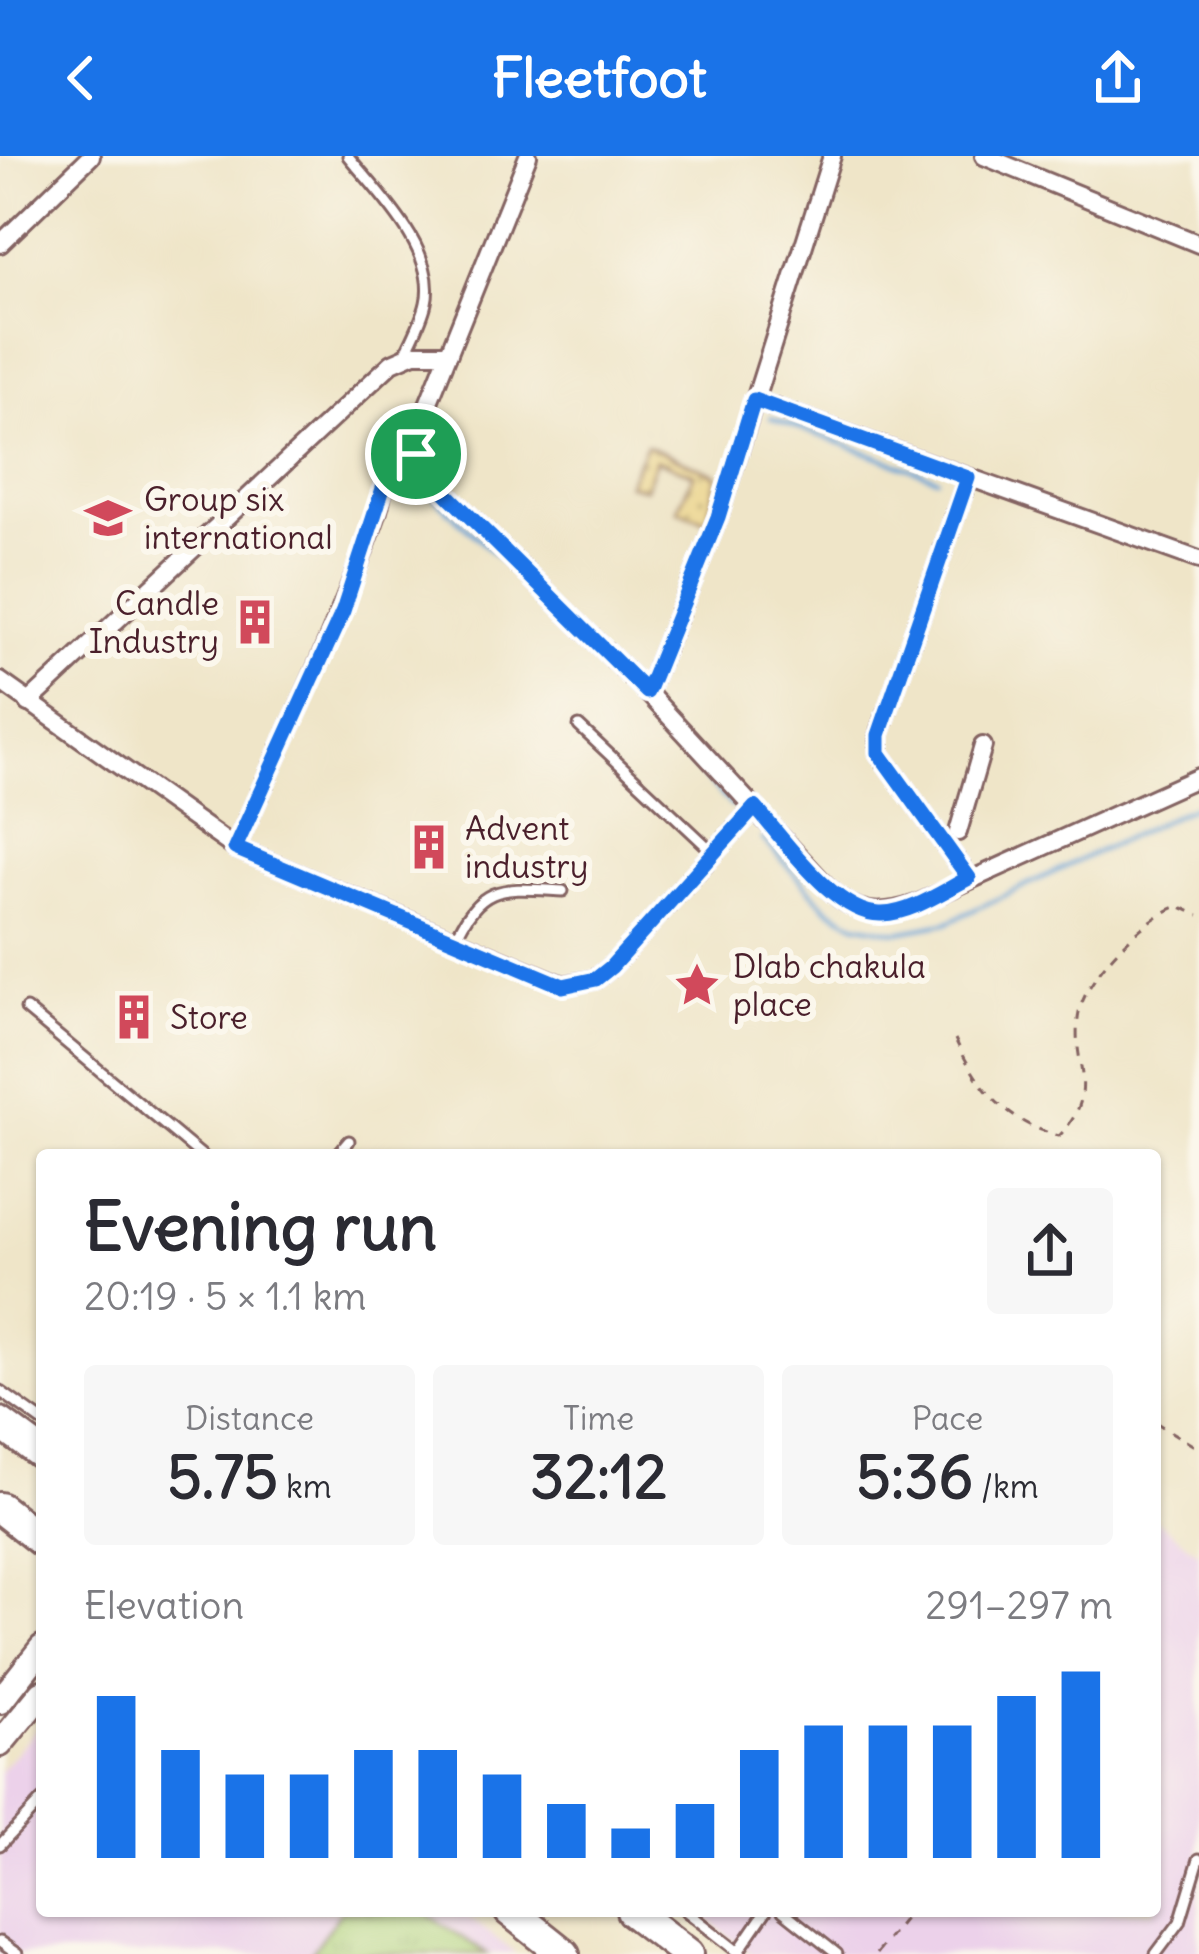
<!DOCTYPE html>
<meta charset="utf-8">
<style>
:root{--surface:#fff;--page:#f7f7f7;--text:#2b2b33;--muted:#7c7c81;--accent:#1a73e8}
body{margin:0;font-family:Delius,sans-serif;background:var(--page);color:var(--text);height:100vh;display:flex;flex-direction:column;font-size:45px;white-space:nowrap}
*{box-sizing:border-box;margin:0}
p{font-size:39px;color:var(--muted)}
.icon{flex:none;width:66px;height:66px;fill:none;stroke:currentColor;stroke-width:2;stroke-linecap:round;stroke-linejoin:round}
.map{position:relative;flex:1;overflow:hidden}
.drawer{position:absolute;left:36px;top:993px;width:1125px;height:768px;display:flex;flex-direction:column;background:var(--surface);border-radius:12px;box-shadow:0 3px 9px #0004}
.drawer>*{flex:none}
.pin{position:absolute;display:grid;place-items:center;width:102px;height:102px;color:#fff;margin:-51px;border:6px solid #fff;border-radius:50%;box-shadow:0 3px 12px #0007}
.round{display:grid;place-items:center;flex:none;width:126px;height:126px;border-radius:12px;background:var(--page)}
.headline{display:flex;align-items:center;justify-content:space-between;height:204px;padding:0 48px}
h1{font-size:66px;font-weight:700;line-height:90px}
.stats{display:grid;grid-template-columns:repeat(3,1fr);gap:18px;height:204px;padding:12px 48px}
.stats div{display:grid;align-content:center;border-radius:12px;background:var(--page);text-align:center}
.stats b{font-size:60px;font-weight:700}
.stats small{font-size:33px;font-weight:400}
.stats p{font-size:33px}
.chart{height:336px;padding:24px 48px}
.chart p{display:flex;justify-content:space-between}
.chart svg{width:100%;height:216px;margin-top:12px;stroke:var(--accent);stroke-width:6}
header{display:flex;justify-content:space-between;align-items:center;height:156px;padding:0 48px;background:var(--accent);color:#fff;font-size:54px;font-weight:700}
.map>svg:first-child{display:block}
</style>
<header><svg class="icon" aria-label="back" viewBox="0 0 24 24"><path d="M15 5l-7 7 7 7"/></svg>Fleetfoot<svg class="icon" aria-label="share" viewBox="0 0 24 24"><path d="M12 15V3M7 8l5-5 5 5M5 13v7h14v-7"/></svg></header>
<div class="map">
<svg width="1199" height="1798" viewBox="0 0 1199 1798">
<defs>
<pattern id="sand-dots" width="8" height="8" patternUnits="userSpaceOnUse" patternTransform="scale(3)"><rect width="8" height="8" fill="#eeda9e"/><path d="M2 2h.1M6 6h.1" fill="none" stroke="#cebb88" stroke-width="1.8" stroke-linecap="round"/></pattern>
<pattern id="park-tufts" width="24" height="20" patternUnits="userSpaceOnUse" patternTransform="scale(3)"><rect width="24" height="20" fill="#aed179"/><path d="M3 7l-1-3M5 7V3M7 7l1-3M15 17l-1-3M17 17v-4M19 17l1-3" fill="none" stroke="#97b369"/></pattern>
</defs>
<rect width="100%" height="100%" fill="#fbf7ec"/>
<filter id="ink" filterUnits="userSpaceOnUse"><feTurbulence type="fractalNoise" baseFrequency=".00833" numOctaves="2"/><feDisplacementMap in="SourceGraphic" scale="24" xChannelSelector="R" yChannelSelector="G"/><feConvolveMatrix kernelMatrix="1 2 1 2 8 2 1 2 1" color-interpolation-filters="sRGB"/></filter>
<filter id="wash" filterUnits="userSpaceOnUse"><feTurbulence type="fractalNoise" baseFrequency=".004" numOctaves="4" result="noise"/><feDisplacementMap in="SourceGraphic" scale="48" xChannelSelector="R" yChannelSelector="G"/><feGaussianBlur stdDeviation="2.7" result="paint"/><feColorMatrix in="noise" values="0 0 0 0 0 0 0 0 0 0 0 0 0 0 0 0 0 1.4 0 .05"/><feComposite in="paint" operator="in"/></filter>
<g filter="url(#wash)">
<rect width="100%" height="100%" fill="#efe5c8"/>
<g fill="#ecd1ea">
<path d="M1155,1363l44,34v401h-447l-55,-43h458z"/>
<path d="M42,1566v189h419l55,43h-516v-182z"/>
</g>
<path fill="url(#sand-dots)" stroke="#9c7c64" stroke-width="3" d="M646,289l71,30 -10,46 -30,-11 17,-36 -38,-14 -11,29 -17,-5z"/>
<path fill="url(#park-tufts)" stroke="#7c7852" stroke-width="3" d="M341,1755h82l64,43h-177z"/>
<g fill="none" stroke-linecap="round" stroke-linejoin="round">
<g stroke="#62a0d4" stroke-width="4.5">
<path d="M771,262l166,60"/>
<path d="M410,318l110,104"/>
<path d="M550,451l87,100 95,99"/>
<path d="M763,683l64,69 28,16 42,8 49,-9 253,-119"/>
</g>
</g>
</g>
<g filter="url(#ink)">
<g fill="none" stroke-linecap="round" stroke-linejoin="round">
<g stroke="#846462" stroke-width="15">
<g id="lane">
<path d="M348,0c30,37 90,95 78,147 -4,18 -14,36 -22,53"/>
<path d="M579,570l135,127"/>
<path d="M454,786c27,-60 49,-54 109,-51"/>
<path d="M26,853l175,146"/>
<path d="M337,999l12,-14"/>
<path d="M0,1235l42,30"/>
<path d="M0,1689l42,-45"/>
<path d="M686,1755l55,43"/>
<path d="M783,1755l54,43"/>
<path d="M0,1786l17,12"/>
<path d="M738,1796l28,-41"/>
<path d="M1156,1798l24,-32 19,-63"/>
</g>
</g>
<g stroke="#846462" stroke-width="22">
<g id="street">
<path d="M984,0l215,88"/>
<path d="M0,88l91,-88"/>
<path d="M754,244l445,160"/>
<path d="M416,298l29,38 202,200 182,197c28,27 53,27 88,15l282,-127"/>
<path d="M416,298l2,-25 110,-273"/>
<path d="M968,322l-89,257v18l90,125"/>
<path d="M0,525l235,167 328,137 33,-6 15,-12 144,-160"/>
<path d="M647,536l71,-175 114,-361"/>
<path d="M28,547l364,-340 23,-10h34"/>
<path d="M958,676l25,-86"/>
<path d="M235,692c50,-110 101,-217 141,-331 12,-33 1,-52 40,-63"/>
</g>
</g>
<g stroke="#846462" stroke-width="30">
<g id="secondary">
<path d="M0,1545l42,-53"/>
<path d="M0,1588l42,-51"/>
</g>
</g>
<g stroke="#846462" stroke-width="36">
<g id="highway">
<path d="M0,1267l42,31"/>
<path d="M0,1352l42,33"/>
<path d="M510,1755l54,43"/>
<path d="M632,1755l56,43"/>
</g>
</g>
<g stroke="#846462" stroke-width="3" stroke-dasharray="9 9" stroke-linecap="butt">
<path d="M955,883c24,50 49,82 104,97 45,-47 10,-72 20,-123 7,-37 64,-95 99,-107l21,9"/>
<path d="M1155,1266l44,27"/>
<path d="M876,1798l34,-43"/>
</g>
<use href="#lane" stroke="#fff" stroke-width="9"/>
<use href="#street" stroke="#fff" stroke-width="16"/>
<use href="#secondary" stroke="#fff" stroke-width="24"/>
<use href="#highway" stroke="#fff" stroke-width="30"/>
</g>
</g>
<g fill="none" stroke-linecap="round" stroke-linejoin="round" filter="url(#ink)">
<g stroke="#fff" stroke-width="24">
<path id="route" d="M754,244l214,78 -89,257v18l90,125c-26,13 -57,35 -87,36 -46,2 -98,-75 -127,-107l-144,160 -15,12 -33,7 -328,-138 108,-237 48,-147 25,-10 29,38 202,200 71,-175z"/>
</g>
<use href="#route" stroke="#1a73e8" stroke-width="15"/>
</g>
<defs>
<g id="school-bare" transform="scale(3.6)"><path d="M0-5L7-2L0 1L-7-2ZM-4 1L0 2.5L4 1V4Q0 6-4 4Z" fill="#d1495b" stroke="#fbf7ec" stroke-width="2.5" paint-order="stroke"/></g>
<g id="building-bare" transform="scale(3.6)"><path d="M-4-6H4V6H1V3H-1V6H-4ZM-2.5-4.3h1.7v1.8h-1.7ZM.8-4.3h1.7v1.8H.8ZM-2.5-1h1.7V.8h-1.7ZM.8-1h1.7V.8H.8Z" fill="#d1495b" stroke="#fbf7ec" stroke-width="2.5" paint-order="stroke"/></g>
<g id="sight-bare" transform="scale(3.6)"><path d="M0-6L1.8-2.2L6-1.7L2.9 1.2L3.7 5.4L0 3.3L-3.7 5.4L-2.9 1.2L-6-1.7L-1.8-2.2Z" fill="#d1495b" stroke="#fbf7ec" stroke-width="2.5" paint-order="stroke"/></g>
</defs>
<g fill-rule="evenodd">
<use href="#school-bare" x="108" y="362"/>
<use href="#building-bare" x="255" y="466"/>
<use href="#building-bare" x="429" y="691"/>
<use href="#sight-bare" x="697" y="829"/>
<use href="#building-bare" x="134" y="861"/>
</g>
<g text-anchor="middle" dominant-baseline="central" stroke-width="12" stroke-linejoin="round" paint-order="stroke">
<g font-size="33" fill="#4a1f2b" stroke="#fbf7ec" text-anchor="start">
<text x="144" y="343">Group six<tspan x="144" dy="38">international</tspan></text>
<text x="219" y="447" text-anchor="end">Candle<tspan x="219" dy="38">Industry</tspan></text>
<text x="465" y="672">Advent<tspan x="465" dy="38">industry</tspan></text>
<text x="733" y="810">Dlab chakula<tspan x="733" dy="38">place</tspan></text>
<text x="170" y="861">Store</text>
</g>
</g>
</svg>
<div class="pin" style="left:416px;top:298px;background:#1e9e55"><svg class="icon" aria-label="arrive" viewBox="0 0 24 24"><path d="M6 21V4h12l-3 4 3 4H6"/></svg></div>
<section class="drawer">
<div class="headline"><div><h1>Evening run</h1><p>20:19 · 5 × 1.1 km</p></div><a class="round"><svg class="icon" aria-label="share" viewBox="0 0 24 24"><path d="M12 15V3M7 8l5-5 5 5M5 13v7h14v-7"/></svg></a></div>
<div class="stats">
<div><p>Distance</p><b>5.75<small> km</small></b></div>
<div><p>Time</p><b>32:12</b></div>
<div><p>Pace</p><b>5:36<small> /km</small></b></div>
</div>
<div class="chart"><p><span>Elevation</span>291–297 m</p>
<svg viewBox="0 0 160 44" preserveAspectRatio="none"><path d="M5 44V11M15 44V22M25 44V27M35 44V27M45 44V22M55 44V22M65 44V27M75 44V33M85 44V38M95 44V33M105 44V22M115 44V17M125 44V17M135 44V17M145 44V11M155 44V6"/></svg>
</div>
</section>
</div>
